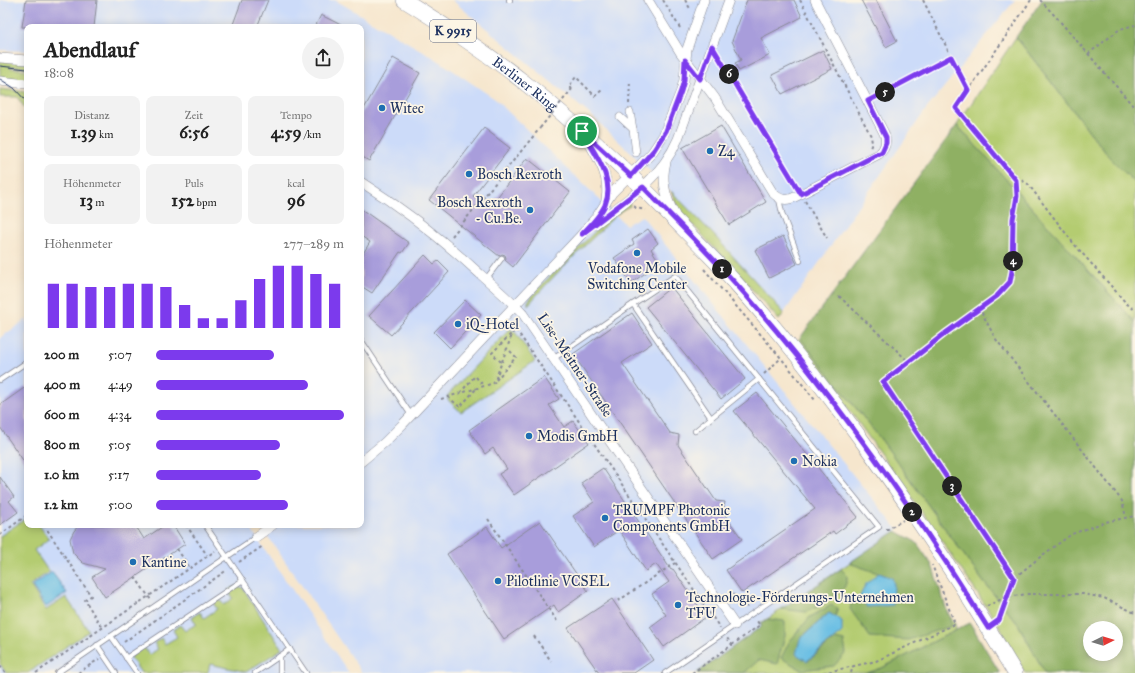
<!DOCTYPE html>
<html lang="de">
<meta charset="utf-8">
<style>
:root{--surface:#fff;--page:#f2f2f2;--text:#222;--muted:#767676;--accent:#7c3aed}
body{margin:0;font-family:"IM FELL Great Primer",serif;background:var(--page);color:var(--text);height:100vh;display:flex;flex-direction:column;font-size:15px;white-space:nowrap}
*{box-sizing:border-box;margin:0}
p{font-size:13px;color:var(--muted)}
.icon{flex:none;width:22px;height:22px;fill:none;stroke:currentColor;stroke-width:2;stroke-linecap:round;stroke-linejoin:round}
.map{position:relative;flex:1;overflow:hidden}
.details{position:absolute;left:24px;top:24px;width:340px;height:504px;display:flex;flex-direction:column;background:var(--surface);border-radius:8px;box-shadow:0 2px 10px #0003}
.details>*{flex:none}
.needle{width:26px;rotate:85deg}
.buttons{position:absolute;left:1083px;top:621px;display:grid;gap:8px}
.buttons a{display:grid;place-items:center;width:40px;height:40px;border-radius:50%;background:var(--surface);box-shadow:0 2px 10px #0003;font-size:20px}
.pin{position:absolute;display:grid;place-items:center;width:34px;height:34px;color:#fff;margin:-17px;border:2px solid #fff;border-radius:50%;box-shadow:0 1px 4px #0007}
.km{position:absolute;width:20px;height:20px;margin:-10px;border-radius:50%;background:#222;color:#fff;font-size:11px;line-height:20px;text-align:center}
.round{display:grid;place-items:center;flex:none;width:42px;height:42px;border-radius:21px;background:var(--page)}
.headline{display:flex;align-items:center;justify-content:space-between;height:68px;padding:0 20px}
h1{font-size:22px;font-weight:700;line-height:30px}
.figures{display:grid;grid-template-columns:repeat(3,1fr);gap:6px;height:68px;padding:4px 20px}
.figures div{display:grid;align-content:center;border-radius:8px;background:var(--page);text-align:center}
.figures b{font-size:17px;font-weight:700}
.figures small{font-size:11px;font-weight:400}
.figures p{font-size:11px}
.chart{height:112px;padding:8px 20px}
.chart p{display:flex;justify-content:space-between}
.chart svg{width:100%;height:72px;margin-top:4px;stroke:var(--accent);stroke-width:6}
ul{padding:0 20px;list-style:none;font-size:13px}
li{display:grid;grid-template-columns:64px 48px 1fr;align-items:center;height:30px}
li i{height:10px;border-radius:5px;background:var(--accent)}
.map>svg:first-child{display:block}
</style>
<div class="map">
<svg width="1135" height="673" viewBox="0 0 1135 673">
<rect width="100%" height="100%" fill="#fcf5e5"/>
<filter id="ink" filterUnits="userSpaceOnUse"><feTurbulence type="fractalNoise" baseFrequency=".025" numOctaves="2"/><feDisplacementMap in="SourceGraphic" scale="8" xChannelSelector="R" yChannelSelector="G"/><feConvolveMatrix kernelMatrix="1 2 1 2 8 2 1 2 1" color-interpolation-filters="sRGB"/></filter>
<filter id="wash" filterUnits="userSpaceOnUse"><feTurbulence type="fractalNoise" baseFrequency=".012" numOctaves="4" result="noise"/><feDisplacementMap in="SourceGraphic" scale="16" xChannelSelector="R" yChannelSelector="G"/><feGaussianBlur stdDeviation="0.9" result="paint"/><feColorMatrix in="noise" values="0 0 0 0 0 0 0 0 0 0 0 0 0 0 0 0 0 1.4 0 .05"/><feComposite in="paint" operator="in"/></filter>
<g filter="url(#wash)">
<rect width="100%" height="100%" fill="#f6e6cd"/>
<g fill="#ccdbf9">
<path d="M0,0h335l101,59 59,40 131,126 16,-9 256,314 -138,93 2,3 -65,47h-335l-102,-148h101v-498h-334v24l-27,-1z"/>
<path d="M452,0h563l-88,108 -143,205 -72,-80 -41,-42 -78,-74z"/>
<path d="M27,319v206h221l101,148h-349v-335z"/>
</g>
<g fill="#b4cc71" stroke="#687e68">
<path d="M1016,37l94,121 25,25v139l-178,-197z"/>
<path d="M0,60l27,2v6l-16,-2 -1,2 17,2v12l-27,-3z"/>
<path d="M0,89l27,3v19l-10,-14h-17z"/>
<path d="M671,191l41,42 72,80 -5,7 -36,-41 -61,-66 -7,-11z"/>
<path d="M629,202l1,4c-11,4 -20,15 -28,23 -26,25 -51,49 -74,76v-4l7,-9 29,-30 50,-49z"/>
<path d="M510,329l5,3 20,29 -74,51 -13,-12v-5z"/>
<path d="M800,338l83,104 99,138 36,44 27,49h-20l-27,-49 -65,-96 -80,-113 -57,-73z"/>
<path d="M25,519h2v6h12l10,14 -15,11 15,22 -19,13 16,25 20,-13 23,34 -61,42h-22l-6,-9v-128z"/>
<path d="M896,531l59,93 1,6 -74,38 -15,5h-170l65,-47 -2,-2z"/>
<path d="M237,586l6,2 39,61 -36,23 -36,-8 -2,8 -2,1h-65l-10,-15 1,-3 12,-8 5,8 9,-6 -4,-6 7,-5 4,6 12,-7 -4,-7 7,-5 5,6 11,-7 -4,-7 8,-5 4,6 13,-9 -4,-6 6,-4 5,6 9,-7 -5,-8z"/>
</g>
<g fill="#8fb063" stroke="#557060" fill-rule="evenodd">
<path d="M1042,0h93v183l-25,-25 -94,-121z"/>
<path d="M957,125l178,197v351h-90l-27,-49 -36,-44 -99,-138 -83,-104zM1090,628h26v26h-26z"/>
<path d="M896,531l20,11 16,23 20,61 -44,14 -38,-3 -20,-28 2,-8 8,-5 7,11 25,-29 -43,-15z"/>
<path d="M841,569l6,6v6l-3,7 -21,17 -17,7 -25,-3z"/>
<path d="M831,605l7,3 -3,9 -6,-4 -29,26 8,22 27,-22 9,2 2,12 -12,13 -32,4 -21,-12 8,-16 21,-25z"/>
<path d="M767,619l18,2v15l-8,28 -18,-4 -15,13h-47l65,-47 -2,-2z"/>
<path d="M970,623l30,50h-133l15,-5z"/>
</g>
<g fill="#67bee4" stroke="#4176a1">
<path d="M52,572l15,21 -21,14 -14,-21z"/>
<path d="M879,573l13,5 2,7 -1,20 -26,2 -7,-11 6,-12z"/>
<path d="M829,613l13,8v11l-35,29 -11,-7 4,-15z"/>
</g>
<g id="blocks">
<g fill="#a89ddb">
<path d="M26,0h71l-3,27h-72z"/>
<path d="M242,0h26l-11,27h-25z"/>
<path d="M747,0h47l8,17 -41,21 9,17 -31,16 -4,-8 6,-3 -9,-19z"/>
<path d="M861,0h15l21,41 -11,6z"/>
<path d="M321,15l24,12h-30z"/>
<path d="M823,50l9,19 -50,25 -10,-19z"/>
<path d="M393,58l27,15 -51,88 -8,-5v-42z"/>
<path d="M721,126l45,76 -37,23 -47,-77z"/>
<path d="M484,128l26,20 -37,48 16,12 38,-50 43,34 -57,75 -8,-7 1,-2 -1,-3 -3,-1 -3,2 -70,-56z"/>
<path d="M361,209l48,34 -7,10 -2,-1 -28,41 -11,-7v-29l9,-15 -9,-6z"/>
<path d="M648,229l10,14 -7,6 9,14 -29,20 -17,-25 20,-14 -2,-4z"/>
<path d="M783,236l14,28 -28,14 -14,-28z"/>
<path d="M425,255l9,9 4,-3 11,11 -58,63 -22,-19z"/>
<path d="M671,287l74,92 -24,20 -75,-92z"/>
<path d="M465,300l16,15 -31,33 -16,-16z"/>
<path d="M632,313l20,30 -30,20 48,70 9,2 -1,10 38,56 9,1 -2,10 19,27 -29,20 -140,-205z"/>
<path d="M544,377l15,22 -10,6 15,22 9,-6 16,22 -75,52 -15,-21 8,-5 -14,-21 -8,6 -16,-24z"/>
<path d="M27,386v80l-27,-39v-22z"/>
<path d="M757,393l101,124 -23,17 -2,-3 -91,62 -16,-23 89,-61 -81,-98z"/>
<path d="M603,468l68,102 2,-1 33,48 -42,30 -14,-20 16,-12 -14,-21 17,-12 -13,-18 -10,7 -27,-41 -25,17 -21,-31 21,-14 -13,-19z"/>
<path d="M0,477l14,20 -5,4 9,11 -18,13z"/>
<path d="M540,521l48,70 -30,21 -4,-7 -50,34 -57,-85 40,-27 14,21z"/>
<path d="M79,525h56l9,14 21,-14h8l12,19 -80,53 -13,-20 13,-8 -22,-6 -10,-10 -3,-14 4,-8z"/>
<path d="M612,599l41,61 -19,13h-35l-31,-45z"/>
</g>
</g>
</g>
<g filter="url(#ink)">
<use href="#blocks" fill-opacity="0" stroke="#888a96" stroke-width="1"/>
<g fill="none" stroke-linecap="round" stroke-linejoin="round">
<g stroke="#888a96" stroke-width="6">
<g id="service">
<path d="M509,0h1"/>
<path d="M779,199l3,14 18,48"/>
<path d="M486,279l16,-21"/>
<path d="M633,304l42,-28 84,103"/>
<path d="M361,340l50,75"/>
<path d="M553,359l80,-55 78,114"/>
<path d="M0,380l27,-18"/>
<path d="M205,525l101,148"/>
<path d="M111,636l26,37"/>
<path d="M97,645l19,28"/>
<path d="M280,656v15l1,2"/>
<path d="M126,658l117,-78"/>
<path d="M57,673l199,-136"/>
<path d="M255,673l35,-24"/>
<path d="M665,673l214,-146 -120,-148 -64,52"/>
</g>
</g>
<g stroke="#888a96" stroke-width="8">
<g id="pedestrian">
<path d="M630,112l3,17"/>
<path d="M620,117l13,12 3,24"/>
</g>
</g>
<g stroke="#888a96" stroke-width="10">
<g id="minor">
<path d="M648,0l32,52 35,46 58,95c8,8 14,8 24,3l82,-42c7,-6 8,-13 5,-21l-69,-133"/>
<path d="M0,58l27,2"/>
<path d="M0,81l27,3"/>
<path d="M588,141c11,20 22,34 18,59"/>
<path d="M666,162c-5,18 0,37 9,53"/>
<path d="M361,182c43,27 82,58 119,92 15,13 30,26 43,40l212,311"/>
<path d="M594,225c33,-24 68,-48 84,-86l51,-139"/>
<path d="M361,462l24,-20 18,-18 179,-190 15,-18 15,-23 39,-39 12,-18 18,-45 3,-11 3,-31 17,-49"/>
<path d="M256,537l17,-12"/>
</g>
</g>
<g stroke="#888a96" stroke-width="16">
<g id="primary">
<path id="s1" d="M404,0c42,26 83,53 121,83 52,41 101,87 147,134 20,21 41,41 61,63 49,54 95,113 138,173 51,71 99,144 144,220"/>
</g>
</g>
<g stroke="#888a96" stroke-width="2" stroke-dasharray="3 3" stroke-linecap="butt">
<path d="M663,0l17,28"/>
<path d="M685,0l6,10"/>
<path d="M800,0l71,136 1,7 -2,5"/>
<path d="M923,0l45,90"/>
<path d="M1031,0l-75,108 60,71 1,17 -4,23 -1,52 -2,11 -13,14 -17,13 15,29 127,163 4,16"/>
<path d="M1040,0l17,18 78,90"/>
<path d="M1088,54l32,-25 15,-4"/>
<path d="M718,55l78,132"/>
<path d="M572,89l-3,-3 7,-9 19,19 8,-7"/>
<path d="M876,96l75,-39"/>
<path d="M629,104l1,-23"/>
<path d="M1016,179l5,1 7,4 46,60 52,59 9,7"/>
<path d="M805,201l22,37"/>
<path d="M634,206l2,2 10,2"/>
<path d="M452,236l88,-108"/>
<path d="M704,269l77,89 34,42"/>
<path d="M839,296l70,66"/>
<path d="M980,309l-33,23 -64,50 131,196"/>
<path d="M513,325l207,303"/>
<path d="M501,362l-9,-9 19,-19"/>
<path d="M764,374l17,-16"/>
<path d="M496,380l20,-23 -9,-9"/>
<path d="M460,393l15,-17 9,10"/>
<path d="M448,397l12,10 16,-18"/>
<path d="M441,399l53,-16 19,-51"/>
<path d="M488,519l69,102"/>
<path d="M44,525l47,71 -6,4 17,28"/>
<path d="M186,525l21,30"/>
<path d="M886,529h2l15,-9"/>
<path d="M0,535l27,-20"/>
<path d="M177,549l13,19"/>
<path d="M239,562l24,-16"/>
<path d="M135,577l16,23"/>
<path d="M732,594l9,5 7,9"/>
<path d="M618,601l57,-38"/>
<path d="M987,606l19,-9 22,-3h55l21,4 31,15"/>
<path d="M998,622l16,-44 30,-24 28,-20 33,-12 30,-6"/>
<path d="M534,636l17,25"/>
<path d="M124,642l103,-72"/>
<path d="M732,645l28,-20 -4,-5"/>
<path d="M0,666l5,7"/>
<path d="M36,673l179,-122"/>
<path d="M78,673l21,-14"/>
<path d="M692,673l40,-28 -5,-7"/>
<path d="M823,673l53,-12 79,-37 -23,-59"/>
<path d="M851,673l2,-7"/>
</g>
<use href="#service" stroke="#fff" stroke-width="4.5"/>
<use href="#pedestrian" stroke="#fff" stroke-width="7"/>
<use href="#minor" stroke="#fff" stroke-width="9"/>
<use href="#primary" stroke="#fff" stroke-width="15"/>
<g stroke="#1b2f5e" stroke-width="1">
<path d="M0,66l27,3"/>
<path d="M0,79l14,9 13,14"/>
</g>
<path stroke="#888a96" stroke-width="2" stroke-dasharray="3 3" stroke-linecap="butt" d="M540,128l32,-39"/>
</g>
</g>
<g fill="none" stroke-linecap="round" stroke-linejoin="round" filter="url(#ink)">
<g stroke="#fff" stroke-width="8">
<path id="route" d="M712,46l89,148 81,-42 4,-9v-6l-18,-36 83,-44 17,33 -12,18 60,72 1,16 -4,23 -1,52 -2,11 -13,14 -50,36 -64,50 131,196 -15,42 -11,8c-71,-114 -149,-226 -237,-327 -34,-40 -72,-77 -108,-114l-61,47c8,-8 18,-18 23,-29 11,-26 -11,-52 -23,-74l49,45 23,-26 12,-19 15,-40 3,-11 1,-20 15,19z"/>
</g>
<use href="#route" stroke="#7c3aed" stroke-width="5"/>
</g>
<g fill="#1f6fb2" stroke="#fcf5e5" stroke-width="1.5">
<circle cx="382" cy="108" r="4"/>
<circle cx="710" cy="151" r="4"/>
<circle cx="469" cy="174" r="4"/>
<circle cx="530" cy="210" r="4"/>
<circle cx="637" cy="253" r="4"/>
<circle cx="458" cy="324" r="4"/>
<circle cx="529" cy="436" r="4"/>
<circle cx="794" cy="461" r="4"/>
<circle cx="605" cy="518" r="4"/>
<circle cx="133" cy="562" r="4"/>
<circle cx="498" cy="581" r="4"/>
<circle cx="678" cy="605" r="4"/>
</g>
<g text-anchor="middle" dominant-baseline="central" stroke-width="3.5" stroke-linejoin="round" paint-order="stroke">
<rect fill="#fcf5e5" stroke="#5e6a86" stroke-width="1" x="430" y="20" width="46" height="22" rx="3"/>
<g font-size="13" font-weight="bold" fill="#1b2f5e">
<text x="453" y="31">K 9915</text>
</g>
<g font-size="14" fill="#1b2f5e" stroke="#fcf5e5">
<text stroke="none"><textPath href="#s1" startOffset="147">Berliner Ring</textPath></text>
<text transform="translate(575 365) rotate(56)">Lise-Meitner-Straße</text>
</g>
<g font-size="14" fill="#1b2f5e" stroke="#fcf5e5" text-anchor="start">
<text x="390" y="108">Witec</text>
<text x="718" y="151">Z4</text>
<text x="477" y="174">Bosch Rexroth</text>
<text x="522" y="202" text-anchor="end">Bosch Rexroth<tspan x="522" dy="16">- Cu.Be.</tspan></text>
<text x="637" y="268" text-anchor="middle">Vodafone Mobile<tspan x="637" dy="16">Switching Center</tspan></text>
<text x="466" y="324">iQ-Hotel</text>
<text x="537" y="436">Modis GmbH</text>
<text x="802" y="461">Nokia</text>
<text x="613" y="510">TRUMPF Photonic<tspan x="613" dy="16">Components GmbH</tspan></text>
<text x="141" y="562">Kantine</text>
<text x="506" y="581">Pilotlinie VCSEL</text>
<text x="686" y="597">Technologie-Förderungs-Unternehmen<tspan x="686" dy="16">TFU</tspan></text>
</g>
</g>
</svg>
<div class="buttons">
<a><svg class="needle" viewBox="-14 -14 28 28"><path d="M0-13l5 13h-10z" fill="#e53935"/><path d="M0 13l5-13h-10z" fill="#767676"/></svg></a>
</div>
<div class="pin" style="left:582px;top:131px;background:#1e9e55"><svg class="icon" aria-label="arrive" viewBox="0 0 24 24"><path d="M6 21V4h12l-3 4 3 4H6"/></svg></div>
<b class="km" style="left:722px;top:269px">1</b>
<b class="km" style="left:912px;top:512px">2</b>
<b class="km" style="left:952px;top:486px">3</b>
<b class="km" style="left:1013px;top:261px">4</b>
<b class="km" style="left:885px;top:92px">5</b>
<b class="km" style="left:729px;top:74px">6</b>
<section class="details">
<div class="headline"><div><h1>Abendlauf</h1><p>18:08</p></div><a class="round"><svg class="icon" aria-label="share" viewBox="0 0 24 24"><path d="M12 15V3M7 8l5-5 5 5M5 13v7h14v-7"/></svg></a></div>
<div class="figures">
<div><p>Distanz</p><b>1.39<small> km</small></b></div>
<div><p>Zeit</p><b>6:56</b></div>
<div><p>Tempo</p><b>4:59<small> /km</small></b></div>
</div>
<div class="figures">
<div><p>Höhenmeter</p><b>13<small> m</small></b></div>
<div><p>Puls</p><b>152<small> bpm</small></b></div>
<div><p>kcal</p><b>96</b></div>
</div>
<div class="chart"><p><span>Höhenmeter</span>277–289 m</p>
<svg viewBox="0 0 160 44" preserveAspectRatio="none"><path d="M5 44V17M15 44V17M25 44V19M35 44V19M45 44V17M55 44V17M65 44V19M75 44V30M85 44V38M95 44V38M105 44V27M115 44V14M125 44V6M135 44V6M145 44V11M155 44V17"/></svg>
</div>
<ul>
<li><b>200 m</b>5:07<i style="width:63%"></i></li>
<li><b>400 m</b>4:49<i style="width:81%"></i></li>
<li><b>600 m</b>4:34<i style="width:100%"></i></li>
<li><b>800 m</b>5:05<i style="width:66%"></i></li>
<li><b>1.0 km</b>5:17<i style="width:56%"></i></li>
<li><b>1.2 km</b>5:00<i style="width:70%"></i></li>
</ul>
</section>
</div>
